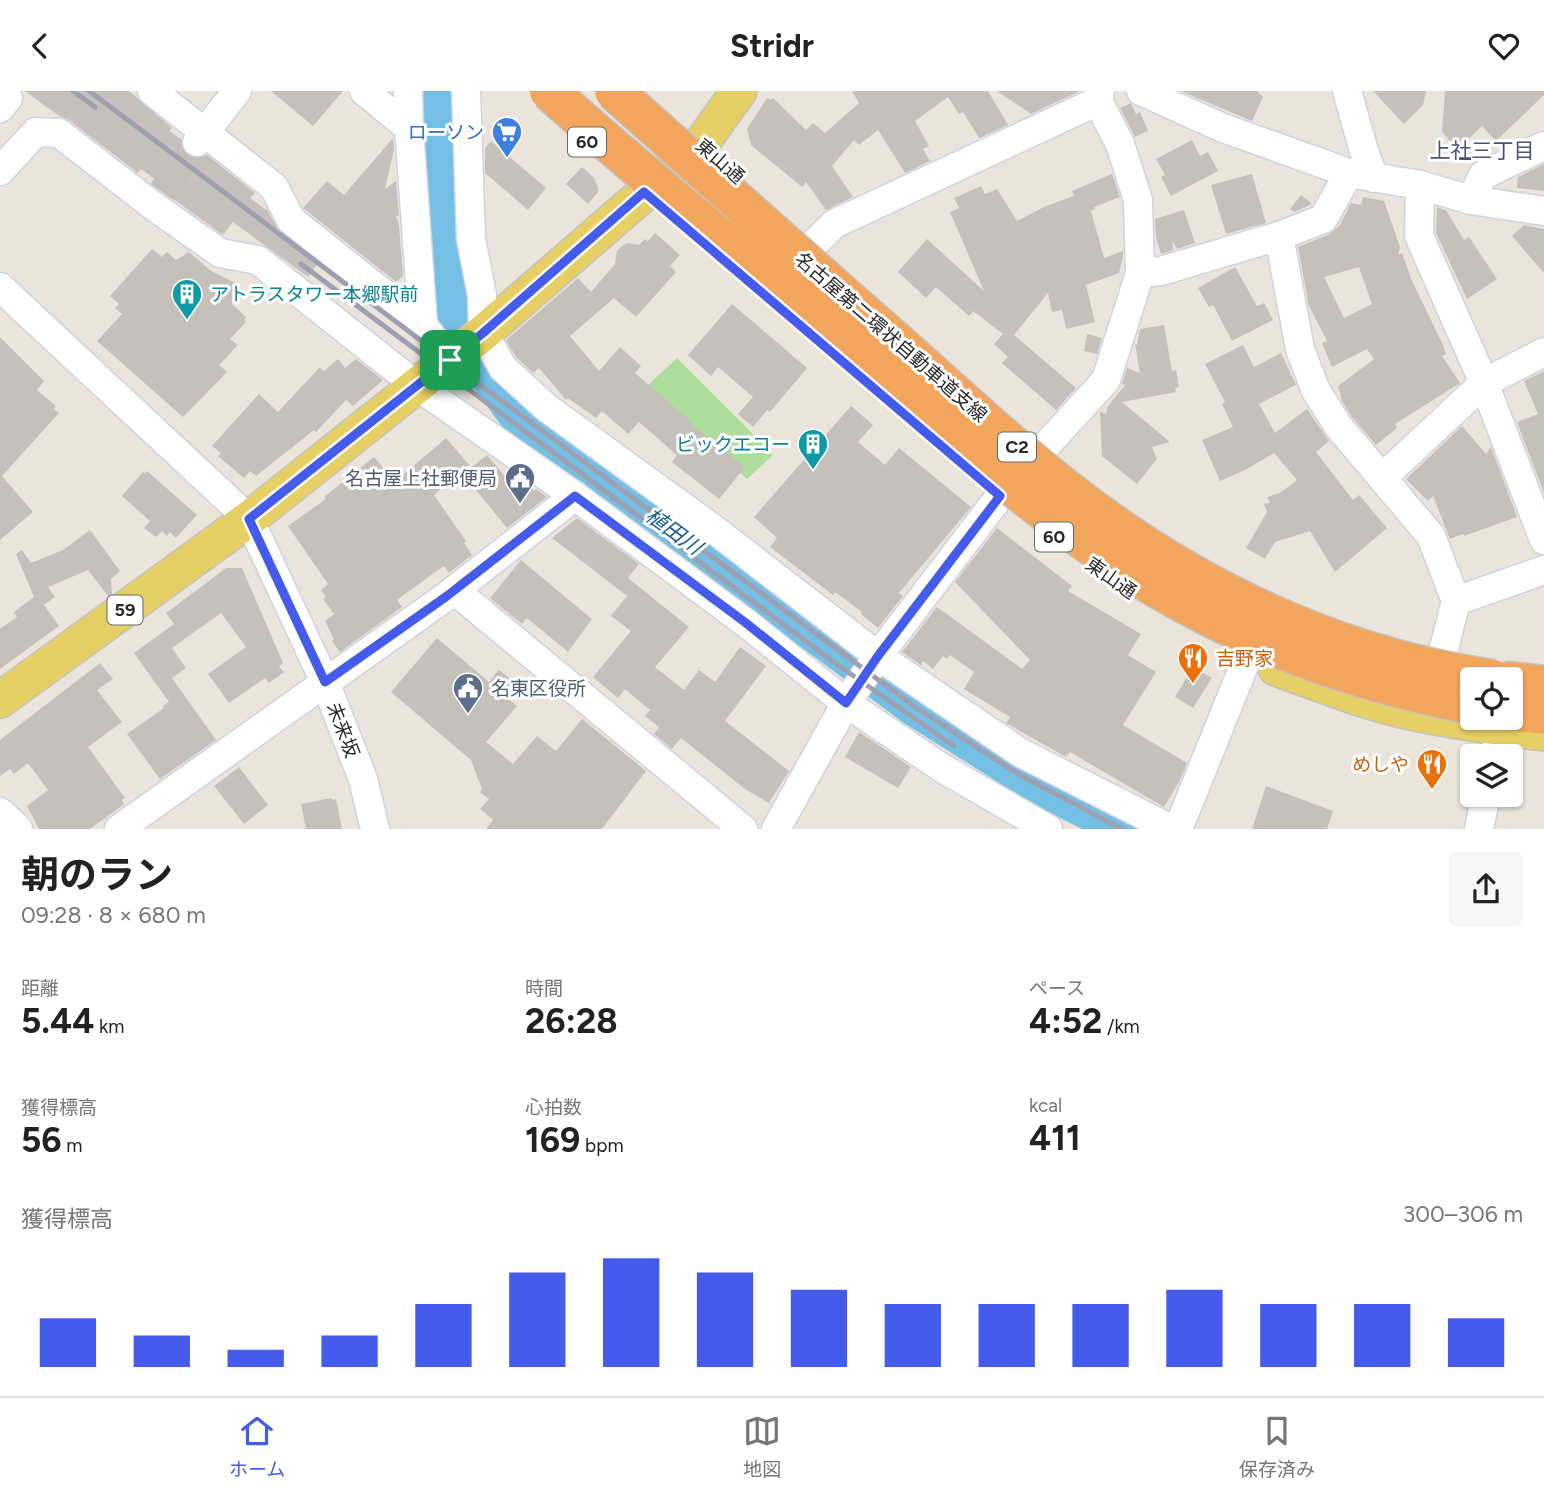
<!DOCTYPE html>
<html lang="ja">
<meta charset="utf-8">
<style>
:root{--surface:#fff;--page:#f6f6f6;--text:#222;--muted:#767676;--line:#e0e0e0;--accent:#455bec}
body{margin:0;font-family:Figtree,"Noto Sans JP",sans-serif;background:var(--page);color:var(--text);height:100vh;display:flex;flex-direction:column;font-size:26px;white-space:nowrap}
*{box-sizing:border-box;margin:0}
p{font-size:23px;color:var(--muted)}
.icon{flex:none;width:38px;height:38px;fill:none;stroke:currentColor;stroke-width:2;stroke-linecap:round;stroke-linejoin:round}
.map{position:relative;height:738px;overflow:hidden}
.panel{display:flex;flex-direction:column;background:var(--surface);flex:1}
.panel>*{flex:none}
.controls{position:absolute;left:1460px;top:576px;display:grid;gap:14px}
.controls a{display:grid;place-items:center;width:63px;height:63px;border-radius:7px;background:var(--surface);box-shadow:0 2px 5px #0004;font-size:35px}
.pin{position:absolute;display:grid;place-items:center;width:60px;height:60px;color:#fff;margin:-30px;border-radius:14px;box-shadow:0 4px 10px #0006}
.round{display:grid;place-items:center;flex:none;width:74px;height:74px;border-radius:7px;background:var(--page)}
.overview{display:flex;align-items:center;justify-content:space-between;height:119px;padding:0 21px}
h1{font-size:38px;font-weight:700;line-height:52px}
.metrics{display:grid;grid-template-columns:repeat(3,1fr);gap:10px;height:119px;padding:7px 21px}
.metrics div{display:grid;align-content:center}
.metrics b{font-size:35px;font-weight:700}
.metrics small{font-size:19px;font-weight:400}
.metrics p{font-size:19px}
.chart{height:196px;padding:14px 21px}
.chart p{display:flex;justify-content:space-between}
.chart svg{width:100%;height:126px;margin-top:7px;stroke:var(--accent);stroke-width:6}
header{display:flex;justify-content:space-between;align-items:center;height:91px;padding:0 21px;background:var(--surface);font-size:32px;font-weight:700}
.menu{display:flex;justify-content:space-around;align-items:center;height:98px;border-top:2px solid var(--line);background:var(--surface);font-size:19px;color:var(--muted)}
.menu a{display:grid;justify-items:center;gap:4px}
.menu .current{color:var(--accent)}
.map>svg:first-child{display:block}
</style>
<header><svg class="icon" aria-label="back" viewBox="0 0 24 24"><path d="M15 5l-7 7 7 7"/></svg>Stridr<svg class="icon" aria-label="heart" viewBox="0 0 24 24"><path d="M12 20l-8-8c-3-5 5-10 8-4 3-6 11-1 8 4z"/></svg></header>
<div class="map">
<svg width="1544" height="738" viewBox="0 0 1544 738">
<rect width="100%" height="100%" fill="#eae4db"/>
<path fill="#addd9b" d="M677,267l94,94 1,4 -25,23 -101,-92z"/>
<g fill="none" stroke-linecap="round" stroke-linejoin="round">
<path stroke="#74c0e5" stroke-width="37" d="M437,0l10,198 15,51 56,77 58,41 339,250 127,80 81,41"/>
</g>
<g fill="#c5c1ba" fill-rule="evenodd">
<path d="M25,0h104l43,37 -3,3 12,8v9l5,7 9,3 12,-3 48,38 -5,5 18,13 12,22 38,30 -10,14 -75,-55 -10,13 -54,-39 3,-4 -31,-23 -3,4 -69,-53 -10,-4z"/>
<path d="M271,0h72l-30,35z"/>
<path d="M852,0h136l20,34 -29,13 -16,-26 -4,2 -11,-17 -33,24 14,25 -6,3 7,12 -25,12 -27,-43 -19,15 -5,-5 -22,26 21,31 -27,13 -20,-28 -4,5 -51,-42 -4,-16 20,-31 4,2 2,-2 33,32 7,-7 12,10 34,-30z"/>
<path d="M997,0h83l-49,23z"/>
<path d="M1181,0h76l6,6 -11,24z"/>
<path d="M1373,0h53l-3,14 -19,19z"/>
<path d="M1445,0h99v4l-48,46 -14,-15 -24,23 -16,-17z"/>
<path d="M1131,12l5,11 4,-2 8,19 -13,6 -15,-29z"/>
<path d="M393,47l1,11 -9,40 11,-8 3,35h-3l3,9 4,51 -7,6 -93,-74 24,-27 17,14z"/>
<path d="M1192,49l8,16 8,-4 10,19 -47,25 -10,-19 4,-2 -9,-16z"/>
<path d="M491,50l55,47 -18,22 -43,-37v-25z"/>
<path d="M1544,73v27l-27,-3 1,-11z"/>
<path d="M582,76l12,11 4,9v5l-10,12 -22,-20z"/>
<path d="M1112,83l8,23 -26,10 1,2 -4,2 13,47 19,-7v5l-4,17 -33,12 9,37 -29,7 -4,-19 -10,2 -4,-19 -34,42 62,53 -20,22 -54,-47 6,-6 -14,-13 9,-10 -30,-23 -4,5 -33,-29 -10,11 -28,-26 29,-33 57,52 -34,-79 9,-4 -5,-10 27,-12 4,8 12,-5 20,32 29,-15 28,-10 -2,-5z"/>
<path d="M1252,83l14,49 -40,11 -15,-49z"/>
<path d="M1301,104l11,9 -18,8 -4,-3z"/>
<path d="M1363,106l21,4 16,46 -2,8 4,-2 10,28 31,64 3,9 -4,2 18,27 -65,41 2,4 -21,17 -24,-28 -10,-16 -4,-15 36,-27 -7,-10 -35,18 -10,-24 5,-2 -18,-35 -11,-59 32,-13 10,-9 11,-22 10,2zM1359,176l13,37 -28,14 -20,-41z"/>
<path d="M1437,116l9,3 18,30 5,-3 28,42 -30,20 -31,-66z"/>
<path d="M1184,119l11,33 -18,6 -5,-8 1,9 -12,4 -5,-17 -1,-18z"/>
<path d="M1524,134l20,4v44l-32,-37z"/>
<path d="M655,142l25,22 -10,11 6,6 -40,45 -22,-19 -44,38 29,35 21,-24 21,19 -6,7 57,49 -1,2 54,43 -26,32 -47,-37 5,-7 -38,-33 -11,12 -26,-23 -6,7 -28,-20 -2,2 -27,-32 -6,5 -17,-16 -10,-17 72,-62 13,14 24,-28 2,-13 5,-5 5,-3 12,2 6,-6 3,2z"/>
<path d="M152,158l10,8 5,-5 9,8 13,-8 22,19 27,13 -6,20 14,13 -2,3 2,2 -16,17 8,6 -19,20 8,7 -44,45 -86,-76 25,-27 -7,-6 4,-4 -9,-8z"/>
<path d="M1235,176l22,39 7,-3 9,17 -41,21 -19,-36 -4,2 -11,-19z"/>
<path d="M732,213l75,64 -37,44 -3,-2 -14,17 -15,-13 15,-17 -35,-30 -7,9 -23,-21z"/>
<path d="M1164,234l8,46 4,-1 3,17 -4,1 1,4 -54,10 48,40 -18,5 5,12 -20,25 -35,-28 -2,-45 6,3 2,-8 17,-21 -3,-1 5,-16 13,5 -5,-29 2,1 3,-16z"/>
<path d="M1087,243l15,4 -5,16 -13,-3z"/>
<path d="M0,246l44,44 -7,9 19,16 -2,3 5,4 -57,63 31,36 -33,28z"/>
<path d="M1243,254l11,22 27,-14 15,32 -37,19 16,29 32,-24 22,32 -13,11 37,48 6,-5 28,33 -52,44 -25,-41 -35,11 -10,17 -19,-11 21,-36 -3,-8 6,-1 -3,-6 13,-4 17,-13 -23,-27 -27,16 -27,12 -18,-41 31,-13 -11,-23 3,-2 -20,-38z"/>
<path d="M338,268l7,9 11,-9 27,21 -30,26 -7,-6 -30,32 -2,-2 -58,46 -6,-5 -6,7 -26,-22 3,-3 -9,-7 47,-52 19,18 42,-45 4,4z"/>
<path d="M1544,280v122l-27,-71 21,-8 -14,-33z"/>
<path d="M851,315l22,19 -15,17 27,23 14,-17 72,59 -72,86 4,3 -25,32 -17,-14 1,-2 -27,-20 -2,3 -63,-48 7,-9 -23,-21z"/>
<path d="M1462,335l24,28 5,-7 26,70 -53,19 -1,-2 -13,5 -17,-43 -5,5 -22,-22z"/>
<path d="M446,347l23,27 -35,30 32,46 -2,2 8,12 -23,18 -5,-7 -6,4 -41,30 5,7 -62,45 -8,-11 2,-2 -9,-18 9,-7 -11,-15 3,-2 -5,-7 7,-6 -40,-58 38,-27 -2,-2 50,-40 21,25z"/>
<path d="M487,364l26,31 5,-4 3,3 4,-3 9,9 2,-2 11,8 -40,31 -44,-54z"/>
<path d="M147,380l50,44 -21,23 -6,-6 -3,4 -5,-5 -6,6 -12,-9 6,-7 -28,-25 21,-24 2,1z"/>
<path d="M577,427l62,46 -11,14 61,49 -34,40 29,23 15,-20 16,12 25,-35 26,19 -41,55 64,50 -20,32 -24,-14 -64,-51 -9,11 -18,-15 5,-7 -14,-11 5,-6 -25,-21 -7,9 -25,-21 38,-46 -20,-15 16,-20 -75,-58z"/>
<path d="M997,437l75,58 -4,5 73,43 -13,21 28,17 -33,53 64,38 -8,19 -15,25 -94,-55 -4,5 -60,-34 4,-6 -46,-28 10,-17 -24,-17 -3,4 -4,-3 -10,13 -10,-8 -2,4 -19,-13 35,-45 85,62 8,-9 -75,-78z"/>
<path d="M90,439l30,41 -9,8 1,15 -4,2 -20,-26 -40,17 7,10 -11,8 15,21 -59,43v-40l17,-12 -3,-5 20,-15 -18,-43 6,-4 9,13 32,-13z"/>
<path d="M521,469l71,59 -24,33 -41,-34 -5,6 -32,-26z"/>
<path d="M226,477h16l41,95 -4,3 5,6 -15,11 -4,-5 -36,25 -21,-29 38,-27 -25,-34 -49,35 14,20 -14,10 44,62 -56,39 -33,-45 37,-26 -1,-2 6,-4 -35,-49 40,-29 -8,-11z"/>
<path d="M437,547l52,44 10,-12 19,15 -11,13 10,8 -31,36 27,22 24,-28 19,15 26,-32 64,52 -44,58h-116l7,-9 -13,-11 9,-10 -9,-7 2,-3 -11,-29 -80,-68z"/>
<path d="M100,572l13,16 -16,11 25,32 -34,25 37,51 -3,2 2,4 -34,25h-51l-12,-23 21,-16 -20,-27 -14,11 -4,-5 -10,7v-36z"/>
<path d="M1193,576l19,11 -19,30 -18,-11z"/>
<path d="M859,641l52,35 -13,21 -53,-31z"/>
<path d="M239,676l29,38 -24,19 -30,-38z"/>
<path d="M1266,695l67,25 -6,18h-75z"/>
<path d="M332,707l1,2 3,-1 6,30h-36l-5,-25z"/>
</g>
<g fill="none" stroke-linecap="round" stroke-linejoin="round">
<path stroke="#c3beb7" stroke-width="28" stroke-dasharray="28 14" stroke-linecap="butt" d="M162,101l35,-50"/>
<g stroke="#d0d2e0" stroke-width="31">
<g id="minor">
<path d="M152,0l122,96 17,33 132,105 27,35"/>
<path d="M364,0l45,37"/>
<path d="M408,0l1,37 14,197"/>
<path d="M466,0l5,148 11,56 1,38 20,35 44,40 164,119 167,129 143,97 150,76"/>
<path d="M1141,0l82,37 126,45 71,12 51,15 73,11"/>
<path d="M1347,0l17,60 10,27"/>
<path d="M0,1l8,6 -8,10"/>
<path d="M197,51l40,-51"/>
<path d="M0,80l36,-39 23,1 93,72 68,48 38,7 159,126 158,110 171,127 100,80 96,65 106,61"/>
<path d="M1420,94l-1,51 65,147 60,157"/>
<path d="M1471,109l12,-25 61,-29"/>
<path d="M1279,145l21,113 16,42 23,36 92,109 25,65 -13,51"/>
<path d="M814,153l20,-20 264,-123"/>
<path d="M1140,182l21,-2 118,-35 44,-17 26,-46"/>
<path d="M0,196l249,232 76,163 38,97 12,50"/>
<path d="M1383,386l101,-94 60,-31"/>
<path d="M454,499l289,239"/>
<path d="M1456,510l88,-31"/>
<path d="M1494,665l6,-28"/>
<path d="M0,721l18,17"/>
<path d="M119,738l328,-233 128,-100"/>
<path d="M776,738l70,-126 32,-47 122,-160 106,-116 34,-107 -2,-73 -18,-56 -22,-43 2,-10"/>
<path d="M1178,738l70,-173"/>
<path d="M1479,738l7,-34"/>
</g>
</g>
<g stroke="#c3c3c3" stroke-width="38">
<g id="major">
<path d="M1276,577c46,17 92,35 139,45 43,9 86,15 129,20"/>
<path d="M0,609l249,-181 234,-186 218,-189 38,-53"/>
</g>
</g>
<g stroke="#c3c3c3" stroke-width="41">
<g id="highway">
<path d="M1510,590l34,4"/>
<path d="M1510,620l34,4"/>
</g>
</g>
<use href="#minor" stroke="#fff" stroke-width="28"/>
<use href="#major" stroke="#e6cf64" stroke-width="35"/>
<use href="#highway" stroke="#f2a65d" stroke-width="38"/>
<g stroke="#9ea0b1" stroke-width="5">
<path d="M73,0l22,16"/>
<path d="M89,0l374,281 452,335 103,67 104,55"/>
<path d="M301,173l534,399 119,83"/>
</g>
<g stroke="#c3c3c3" stroke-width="41" stroke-linecap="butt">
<g id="highway-bridge">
<path d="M549,0c91,82 187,158 280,238 103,88 205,186 322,256 99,60 207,98 321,120"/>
<path d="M614,0c94,84 188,168 283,251 69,61 136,125 211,178 114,81 245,139 385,159"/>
</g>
</g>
<use href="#highway-bridge" stroke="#f2a65d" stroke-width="38"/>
</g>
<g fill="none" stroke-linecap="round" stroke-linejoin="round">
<g stroke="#fff" stroke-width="14">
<path id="route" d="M644,101l356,304 -122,160 -32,47 -100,-80 -171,-127 -128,100 -122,86 -76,-163 234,-186z"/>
</g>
<use href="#route" stroke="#455bec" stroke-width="9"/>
</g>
<defs>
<g id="supermarket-pin" transform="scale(1.575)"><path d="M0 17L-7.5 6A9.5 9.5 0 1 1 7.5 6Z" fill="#3f7fe0" stroke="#fff"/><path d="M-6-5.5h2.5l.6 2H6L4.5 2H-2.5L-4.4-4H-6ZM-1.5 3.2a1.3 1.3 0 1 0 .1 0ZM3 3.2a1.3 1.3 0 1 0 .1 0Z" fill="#fff"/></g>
<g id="building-pin" transform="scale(1.575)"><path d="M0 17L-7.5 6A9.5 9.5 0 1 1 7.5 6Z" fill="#0f9aa8" stroke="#fff"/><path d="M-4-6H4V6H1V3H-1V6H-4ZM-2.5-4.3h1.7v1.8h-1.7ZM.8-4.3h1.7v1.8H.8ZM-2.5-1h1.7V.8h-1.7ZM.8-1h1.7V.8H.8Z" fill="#fff"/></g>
<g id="civic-pin" transform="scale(1.575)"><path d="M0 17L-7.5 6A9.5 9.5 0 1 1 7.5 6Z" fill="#5c6f8a" stroke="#fff"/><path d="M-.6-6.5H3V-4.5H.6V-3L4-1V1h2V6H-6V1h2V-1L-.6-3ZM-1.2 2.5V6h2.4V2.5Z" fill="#fff"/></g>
<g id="restaurant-pin" transform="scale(1.575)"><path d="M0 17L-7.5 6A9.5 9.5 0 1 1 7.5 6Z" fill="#e8710a" stroke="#fff"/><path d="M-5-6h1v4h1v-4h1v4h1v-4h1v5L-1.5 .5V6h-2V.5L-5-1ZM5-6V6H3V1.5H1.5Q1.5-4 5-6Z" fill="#fff"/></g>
</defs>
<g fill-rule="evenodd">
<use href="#supermarket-pin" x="507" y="41"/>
<use href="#building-pin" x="187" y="203"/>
<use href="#building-pin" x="813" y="353"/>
<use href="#civic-pin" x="520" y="387"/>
<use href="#restaurant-pin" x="1193" y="567"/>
<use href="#civic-pin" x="468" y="597"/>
<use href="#restaurant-pin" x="1432" y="673"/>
</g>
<g text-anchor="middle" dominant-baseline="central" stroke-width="6" stroke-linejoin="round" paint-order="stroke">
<g fill="#fff" stroke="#686868" stroke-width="2">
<rect x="568" y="36.5" width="38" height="29" rx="5"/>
<rect x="998" y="341.5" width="38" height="29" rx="5"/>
<rect x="1035" y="431.5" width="38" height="29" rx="5"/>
<rect x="107.5" y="504.5" width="35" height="29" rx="5"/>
</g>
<g font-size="18" font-weight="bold" fill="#282828">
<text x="587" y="51">60</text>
<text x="1017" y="356">C2</text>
<text x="1054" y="446">60</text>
<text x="125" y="519">59</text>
</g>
<g font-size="19" fill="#366cbe" stroke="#fff" text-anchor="end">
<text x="484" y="41">ローソン</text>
</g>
<g font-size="19" fill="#282828" stroke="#fff">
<text transform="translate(720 70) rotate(41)">東山通</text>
<text transform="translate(891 246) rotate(41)">名古屋第二環状自動車道支線</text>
<text transform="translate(1111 487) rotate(35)">東山通</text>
<text transform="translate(343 639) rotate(69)">未来坂</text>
</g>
<g font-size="19" fill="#0d838f" stroke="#fff" text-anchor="start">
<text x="210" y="203">アトラスタワー本郷駅前</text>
<text x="790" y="353" text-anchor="end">ビックエコー</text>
</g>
<g font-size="19" fill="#4e5e75" stroke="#fff" text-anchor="end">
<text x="497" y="387">名古屋上社郵便局</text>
<text x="491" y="597" text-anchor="start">名東区役所</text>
</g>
<g font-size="19" fill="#c56008" stroke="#fff" text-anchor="start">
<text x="1216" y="567">吉野家</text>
<text x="1409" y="673" text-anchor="end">めしや</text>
</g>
<g font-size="21" fill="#4c5175" stroke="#fff">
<text x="1482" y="59">上社三丁目</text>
</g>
<g font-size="21" font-style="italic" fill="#175e8e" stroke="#fff">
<text transform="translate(674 440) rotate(36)">植田川</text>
</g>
</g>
</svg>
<div class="controls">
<a><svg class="icon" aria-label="locate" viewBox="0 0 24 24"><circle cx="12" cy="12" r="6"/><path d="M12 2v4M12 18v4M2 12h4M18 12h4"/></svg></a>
<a><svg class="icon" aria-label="layers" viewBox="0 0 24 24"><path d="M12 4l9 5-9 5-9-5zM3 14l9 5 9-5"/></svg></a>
</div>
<div class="pin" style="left:450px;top:269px;background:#1e9e55"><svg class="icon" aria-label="arrive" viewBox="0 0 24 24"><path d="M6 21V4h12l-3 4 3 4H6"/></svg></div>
</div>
<section class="panel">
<div class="overview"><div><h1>朝のラン</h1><p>09:28 · 8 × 680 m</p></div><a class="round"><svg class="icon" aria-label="share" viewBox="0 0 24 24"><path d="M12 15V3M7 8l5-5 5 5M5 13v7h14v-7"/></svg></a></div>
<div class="metrics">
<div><p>距離</p><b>5.44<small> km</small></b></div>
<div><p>時間</p><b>26:28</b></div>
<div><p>ペース</p><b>4:52<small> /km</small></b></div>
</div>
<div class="metrics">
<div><p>獲得標高</p><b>56<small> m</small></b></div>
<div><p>心拍数</p><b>169<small> bpm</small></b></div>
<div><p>kcal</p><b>411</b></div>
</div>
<div class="chart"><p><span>獲得標高</span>300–306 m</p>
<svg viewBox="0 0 160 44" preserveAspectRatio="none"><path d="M5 44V27M15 44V33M25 44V38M35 44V33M45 44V22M55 44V11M65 44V6M75 44V11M85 44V17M95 44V22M105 44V22M115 44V22M125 44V17M135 44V22M145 44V22M155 44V27"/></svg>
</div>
</section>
<nav class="menu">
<a class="current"><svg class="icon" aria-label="home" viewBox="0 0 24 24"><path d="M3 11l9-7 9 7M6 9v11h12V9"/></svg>ホーム</a>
<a><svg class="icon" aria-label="map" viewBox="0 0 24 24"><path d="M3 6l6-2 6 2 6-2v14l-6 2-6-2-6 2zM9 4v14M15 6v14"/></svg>地図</a>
<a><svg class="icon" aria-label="saved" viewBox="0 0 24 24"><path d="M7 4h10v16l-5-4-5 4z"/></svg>保存済み</a>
</nav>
